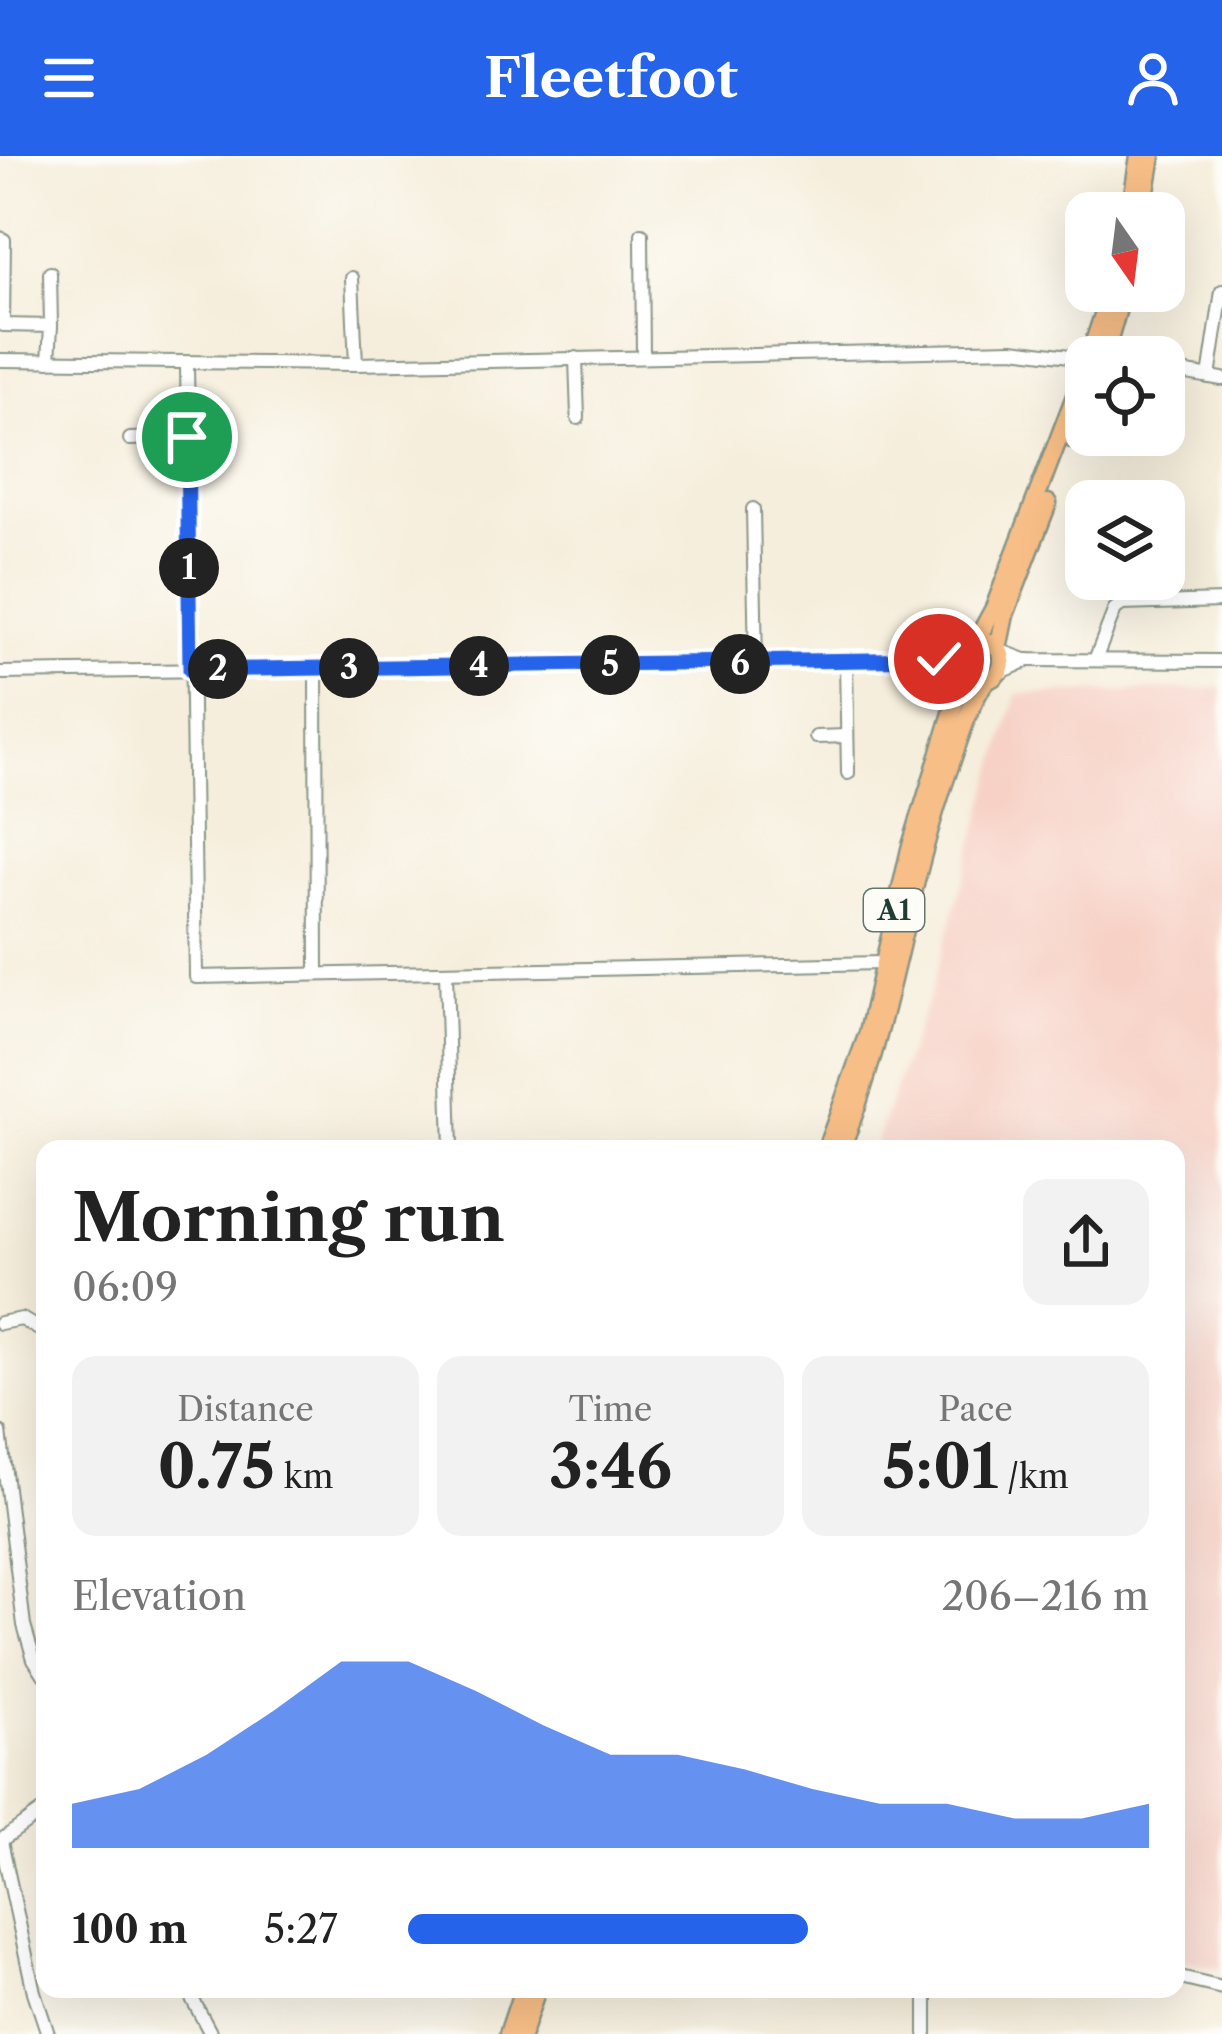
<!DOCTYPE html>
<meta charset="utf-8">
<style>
:root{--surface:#fff;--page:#f2f2f2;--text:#222;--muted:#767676;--accent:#2563eb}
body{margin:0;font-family:"Libre Caslon Text",serif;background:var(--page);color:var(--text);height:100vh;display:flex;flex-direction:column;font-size:45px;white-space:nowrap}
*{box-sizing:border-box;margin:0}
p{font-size:39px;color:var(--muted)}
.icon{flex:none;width:66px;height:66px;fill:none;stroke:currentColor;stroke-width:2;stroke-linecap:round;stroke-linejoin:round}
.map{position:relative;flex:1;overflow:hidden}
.drawer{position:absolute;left:36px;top:984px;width:1149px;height:858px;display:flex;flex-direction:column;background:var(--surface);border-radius:24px;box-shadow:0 12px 48px #0002}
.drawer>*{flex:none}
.needle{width:78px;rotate:166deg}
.tools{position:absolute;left:1065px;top:36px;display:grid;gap:24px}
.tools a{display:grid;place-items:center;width:120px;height:120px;border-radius:24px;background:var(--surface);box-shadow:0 12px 48px #0002;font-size:60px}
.pin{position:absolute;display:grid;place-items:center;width:102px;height:102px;color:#fff;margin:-51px;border:6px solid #fff;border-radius:50%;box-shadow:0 3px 12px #0007}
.km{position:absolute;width:60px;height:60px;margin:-30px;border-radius:50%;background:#222;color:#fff;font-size:33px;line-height:60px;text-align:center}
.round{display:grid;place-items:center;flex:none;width:126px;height:126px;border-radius:24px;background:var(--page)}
.overview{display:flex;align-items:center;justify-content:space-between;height:204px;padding:0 36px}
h1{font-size:66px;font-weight:700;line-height:90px}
.metrics{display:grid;grid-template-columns:repeat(3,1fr);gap:18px;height:204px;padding:12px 36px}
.metrics div{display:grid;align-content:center;border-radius:24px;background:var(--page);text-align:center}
.metrics b{font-size:60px;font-weight:700}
.metrics small{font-size:33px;font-weight:400}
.metrics p{font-size:33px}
.chart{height:336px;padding:24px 36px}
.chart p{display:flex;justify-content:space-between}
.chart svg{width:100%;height:216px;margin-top:12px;fill:var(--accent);opacity:.7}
ul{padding:0 36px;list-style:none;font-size:39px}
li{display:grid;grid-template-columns:192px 144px 1fr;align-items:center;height:90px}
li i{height:30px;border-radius:15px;background:var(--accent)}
header{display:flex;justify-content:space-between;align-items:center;height:156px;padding:0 36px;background:var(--accent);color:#fff;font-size:54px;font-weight:700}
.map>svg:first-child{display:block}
</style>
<header><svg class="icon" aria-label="menu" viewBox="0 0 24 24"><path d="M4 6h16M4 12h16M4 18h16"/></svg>Fleetfoot<svg class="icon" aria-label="person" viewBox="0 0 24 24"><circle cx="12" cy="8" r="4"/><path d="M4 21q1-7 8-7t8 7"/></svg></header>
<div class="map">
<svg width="1222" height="1878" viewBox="0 0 1222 1878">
<rect width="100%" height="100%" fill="#fdfcf7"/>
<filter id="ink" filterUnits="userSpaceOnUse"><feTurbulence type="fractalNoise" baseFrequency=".00833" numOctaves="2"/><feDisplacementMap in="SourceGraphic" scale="24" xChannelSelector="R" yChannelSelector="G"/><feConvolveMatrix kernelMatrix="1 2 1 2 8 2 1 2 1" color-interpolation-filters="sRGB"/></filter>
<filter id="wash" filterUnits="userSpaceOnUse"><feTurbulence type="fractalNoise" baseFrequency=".004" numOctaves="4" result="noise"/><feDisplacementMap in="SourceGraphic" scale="48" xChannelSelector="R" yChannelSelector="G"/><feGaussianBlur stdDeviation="2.7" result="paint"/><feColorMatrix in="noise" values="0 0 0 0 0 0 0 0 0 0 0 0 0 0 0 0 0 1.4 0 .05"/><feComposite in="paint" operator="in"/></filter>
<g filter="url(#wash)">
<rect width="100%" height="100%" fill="#f6eedc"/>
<path fill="#f7d1c6" d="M1222,532v1280l-46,-8v-811h-303l58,-159 86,-296z"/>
</g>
<g filter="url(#ink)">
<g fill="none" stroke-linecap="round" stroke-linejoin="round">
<g stroke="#8a9688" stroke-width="16">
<g id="minor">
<path d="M642,78l1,123"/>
<path d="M0,82l4,2 -1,85 48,1 -2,35"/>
<path d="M50,117l1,53"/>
<path d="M352,122l4,86"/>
<path d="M576,202l2,60"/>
<path d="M0,204l356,4 657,-15 73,9"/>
<path d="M187,209l9,612 685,-14"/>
<path d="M1164,213l58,10"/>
<path d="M1209,221l13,-86"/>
<path d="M130,283l57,-2"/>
<path d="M753,353l3,155"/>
<path d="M998,494l27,10 197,1"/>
<path d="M1095,504l20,-51 7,-5 100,-3"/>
<path d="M846,506l2,111"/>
<path d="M316,512l1,305"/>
<path d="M0,517l934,-13 17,-3 16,-9"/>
<path d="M997,518l31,-14"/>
<path d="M816,581l31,-1"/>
<path d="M446,816l5,177"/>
<path d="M0,1167l22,-4 23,14"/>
<path d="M0,1276l24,193 10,34 11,17"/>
<path d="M0,1685l45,-32"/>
<path d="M1,1685l33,151 14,42"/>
<path d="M1176,1821l46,11"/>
<path d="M187,1833l24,45"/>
<path d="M926,1878v-45"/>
</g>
</g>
<g stroke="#8a9688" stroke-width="21">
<g id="highway">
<path d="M1130,57l9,-57"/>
<path d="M1142,57l10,-57"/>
<path d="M1089,201l22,-66"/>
<path d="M1104,201l19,-66"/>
<path d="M1073,284l13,-35"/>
<circle cx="982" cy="505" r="20"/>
<path d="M975,487l19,-35 92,-241"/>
<path d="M998,493l7,-34 43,-112"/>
<path d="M826,993l42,-116 42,-184 55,-178"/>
<path d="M841,993c50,-124 64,-258 109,-383 10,-29 19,-60 36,-86"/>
<path d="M508,1878l15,-45"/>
<path d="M522,1878l15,-45"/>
</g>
</g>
<use href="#minor" stroke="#fff" stroke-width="12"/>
<use href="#highway" stroke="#f7be87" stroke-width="16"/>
</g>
</g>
<g fill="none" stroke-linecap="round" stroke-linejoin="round" filter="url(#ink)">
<g stroke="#fff" stroke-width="24">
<path id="route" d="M187,281l3,233 749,-11"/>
</g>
<use href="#route" stroke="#2563eb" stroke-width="15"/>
</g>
<g text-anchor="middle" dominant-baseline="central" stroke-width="9" stroke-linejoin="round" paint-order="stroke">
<rect fill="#fdfcf7" stroke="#62766e" stroke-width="3" x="864" y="733" width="60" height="42" rx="9"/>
<g font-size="27" font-weight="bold" fill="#1f3d34">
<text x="894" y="754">A1</text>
</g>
</g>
</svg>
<div class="tools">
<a><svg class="needle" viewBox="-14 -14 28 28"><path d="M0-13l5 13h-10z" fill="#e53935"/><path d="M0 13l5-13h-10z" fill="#767676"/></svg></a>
<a><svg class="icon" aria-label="locate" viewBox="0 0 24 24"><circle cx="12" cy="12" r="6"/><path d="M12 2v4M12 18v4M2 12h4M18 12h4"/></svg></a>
<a><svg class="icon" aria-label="layers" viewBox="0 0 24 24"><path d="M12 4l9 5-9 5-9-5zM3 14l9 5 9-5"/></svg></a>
</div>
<div class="pin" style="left:187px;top:281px;background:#1e9e55"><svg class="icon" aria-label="arrive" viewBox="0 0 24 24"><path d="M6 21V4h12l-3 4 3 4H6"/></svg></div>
<div class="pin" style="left:939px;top:503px;background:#d93025"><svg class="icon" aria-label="check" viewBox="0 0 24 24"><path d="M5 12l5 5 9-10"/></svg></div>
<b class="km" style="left:189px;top:412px">1</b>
<b class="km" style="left:218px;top:513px">2</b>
<b class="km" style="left:349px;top:512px">3</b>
<b class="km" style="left:479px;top:510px">4</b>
<b class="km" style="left:610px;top:509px">5</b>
<b class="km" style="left:740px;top:508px">6</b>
<section class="drawer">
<div class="overview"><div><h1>Morning run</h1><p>06:09</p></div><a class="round"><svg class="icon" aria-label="share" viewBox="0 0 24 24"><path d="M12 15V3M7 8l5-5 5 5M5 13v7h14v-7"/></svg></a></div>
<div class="metrics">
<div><p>Distance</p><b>0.75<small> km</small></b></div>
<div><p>Time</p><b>3:46</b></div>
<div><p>Pace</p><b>5:01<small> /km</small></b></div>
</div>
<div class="chart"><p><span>Elevation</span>206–216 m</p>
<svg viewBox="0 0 160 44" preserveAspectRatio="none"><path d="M0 44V35L10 32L20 25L30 16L40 6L50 6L60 12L70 19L80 25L90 25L100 28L110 32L120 35L130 35L140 38L150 38L160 35V44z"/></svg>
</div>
<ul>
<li><b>100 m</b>5:27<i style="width:54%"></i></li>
</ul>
</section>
</div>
